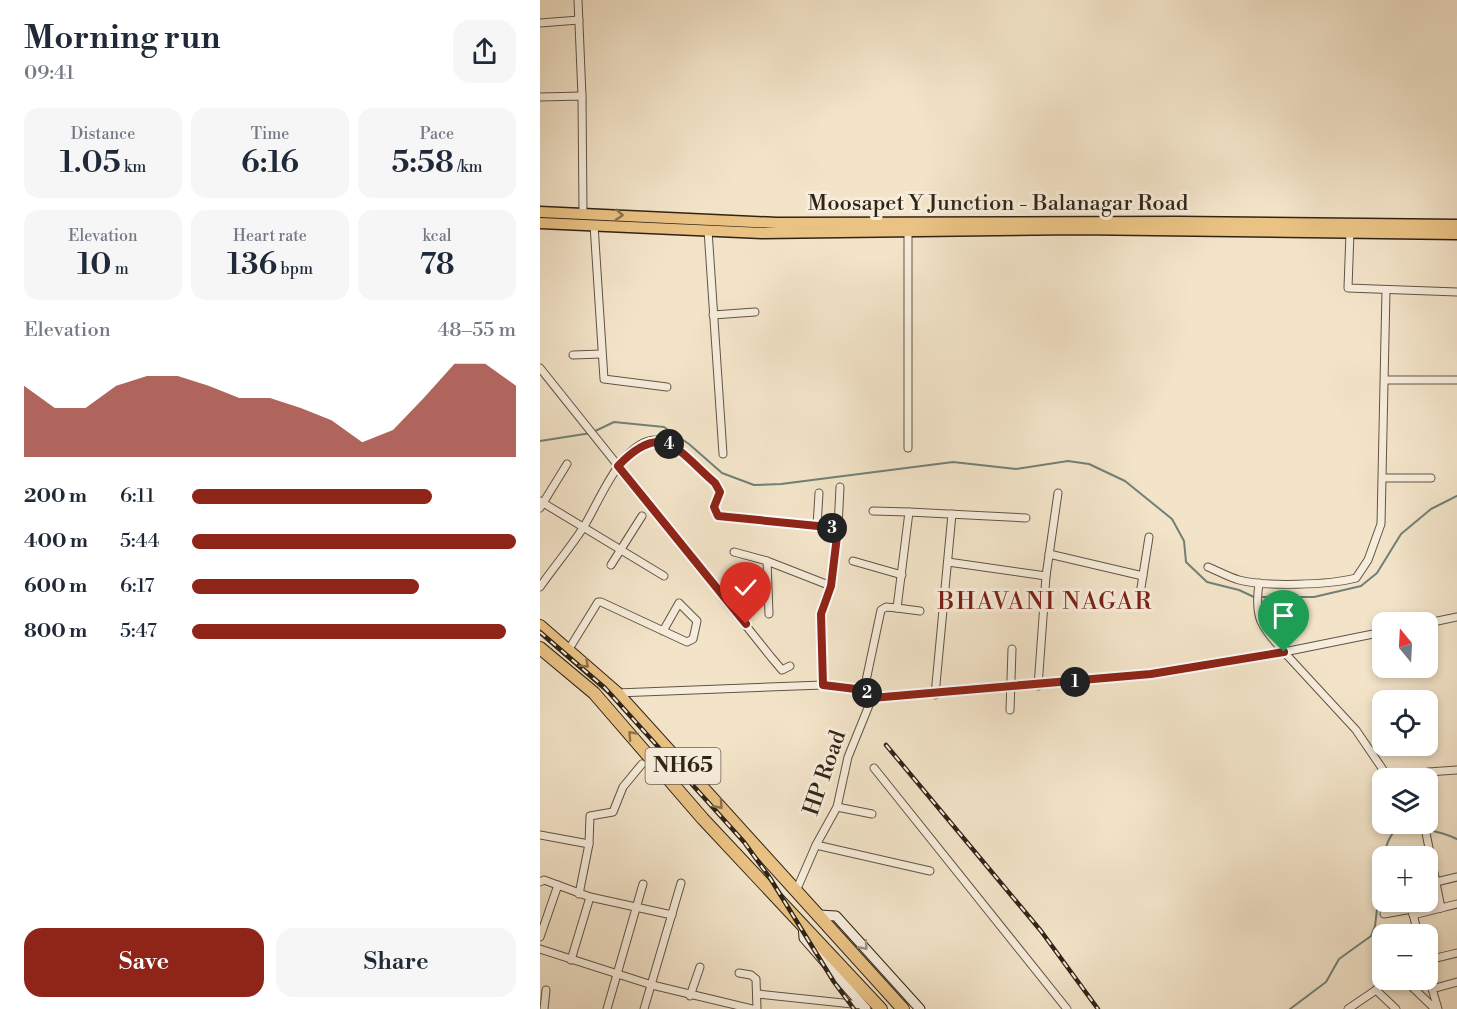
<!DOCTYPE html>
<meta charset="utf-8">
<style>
:root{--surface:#fff;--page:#f6f6f7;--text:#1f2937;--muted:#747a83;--accent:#8f2418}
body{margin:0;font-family:"Libre Bodoni",serif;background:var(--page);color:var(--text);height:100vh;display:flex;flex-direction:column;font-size:22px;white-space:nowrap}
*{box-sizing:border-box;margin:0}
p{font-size:20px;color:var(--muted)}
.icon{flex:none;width:33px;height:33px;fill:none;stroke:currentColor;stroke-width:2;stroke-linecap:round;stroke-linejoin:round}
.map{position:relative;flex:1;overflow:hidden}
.side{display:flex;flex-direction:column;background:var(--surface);width:540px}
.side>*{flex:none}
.needle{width:39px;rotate:342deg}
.tools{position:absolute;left:832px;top:612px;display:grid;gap:12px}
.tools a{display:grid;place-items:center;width:66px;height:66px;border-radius:12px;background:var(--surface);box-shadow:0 3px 9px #0003;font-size:30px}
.pin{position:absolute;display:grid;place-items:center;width:51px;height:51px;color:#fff;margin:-62px -26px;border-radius:50% 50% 50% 0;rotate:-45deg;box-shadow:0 0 6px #0007}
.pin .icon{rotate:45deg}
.km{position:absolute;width:30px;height:30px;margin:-15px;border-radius:50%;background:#222;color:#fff;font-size:16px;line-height:30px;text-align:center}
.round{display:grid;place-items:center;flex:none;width:63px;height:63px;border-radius:18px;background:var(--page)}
.summary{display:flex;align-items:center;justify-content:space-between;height:102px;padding:0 24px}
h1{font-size:33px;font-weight:600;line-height:45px}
.metrics{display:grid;grid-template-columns:repeat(3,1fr);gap:9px;height:102px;padding:6px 24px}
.metrics div{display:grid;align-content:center;border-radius:15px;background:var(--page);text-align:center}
.metrics b{font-size:30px;font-weight:600}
.metrics small{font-size:16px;font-weight:400}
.metrics p{font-size:16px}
.chart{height:168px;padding:12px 24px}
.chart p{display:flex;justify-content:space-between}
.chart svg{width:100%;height:108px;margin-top:6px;fill:var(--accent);opacity:.7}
.action{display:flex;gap:12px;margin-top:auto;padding:12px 24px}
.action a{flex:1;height:69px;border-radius:18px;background:var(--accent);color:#fff;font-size:24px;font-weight:600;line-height:69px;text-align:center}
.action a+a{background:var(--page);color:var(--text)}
ul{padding:0 24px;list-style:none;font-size:20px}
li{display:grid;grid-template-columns:96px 72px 1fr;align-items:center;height:45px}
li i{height:15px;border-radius:8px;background:var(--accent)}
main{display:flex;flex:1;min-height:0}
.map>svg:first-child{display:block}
</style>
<main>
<section class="side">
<div class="summary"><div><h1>Morning run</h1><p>09:41</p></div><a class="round"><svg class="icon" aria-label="share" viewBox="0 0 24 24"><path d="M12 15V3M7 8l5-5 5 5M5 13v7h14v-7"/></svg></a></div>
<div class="metrics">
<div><p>Distance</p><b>1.05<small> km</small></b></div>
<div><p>Time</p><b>6:16</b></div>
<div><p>Pace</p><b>5:58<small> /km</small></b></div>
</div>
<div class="metrics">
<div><p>Elevation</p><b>10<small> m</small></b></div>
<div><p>Heart rate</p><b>136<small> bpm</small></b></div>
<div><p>kcal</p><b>78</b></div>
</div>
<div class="chart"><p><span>Elevation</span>48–55 m</p>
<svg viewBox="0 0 160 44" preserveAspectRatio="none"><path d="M0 44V15L10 24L20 24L30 15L40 11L50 11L60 15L70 20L80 20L90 24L100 29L110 38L120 33L130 20L140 6L150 6L160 15V44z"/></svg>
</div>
<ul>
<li><b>200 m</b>6:11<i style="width:74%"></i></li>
<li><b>400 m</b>5:44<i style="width:100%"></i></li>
<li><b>600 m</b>6:17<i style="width:70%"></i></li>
<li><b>800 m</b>5:47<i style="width:97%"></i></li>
</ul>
<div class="action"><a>Save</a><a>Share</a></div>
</section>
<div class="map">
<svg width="917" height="1009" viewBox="0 0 917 1009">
<rect width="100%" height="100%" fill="#f3e4c9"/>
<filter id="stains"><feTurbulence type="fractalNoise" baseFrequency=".00333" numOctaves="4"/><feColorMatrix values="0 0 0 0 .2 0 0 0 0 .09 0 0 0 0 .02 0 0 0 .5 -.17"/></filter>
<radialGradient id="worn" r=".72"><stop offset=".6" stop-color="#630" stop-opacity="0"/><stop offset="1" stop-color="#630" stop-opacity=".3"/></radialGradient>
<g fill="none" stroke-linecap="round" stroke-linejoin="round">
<g stroke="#708077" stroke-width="2">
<path d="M0,441l51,-8 23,-11 50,5 25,17 33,29 32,12 27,-1 172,-22 63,7 52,-8 21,3 36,17 47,38 12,22 2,21 21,20 32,8 15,7h60l47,-11 16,-13 24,-39 30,-25 26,-13"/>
<path d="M844,856c1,-8 5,-20 12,-26 8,-9 51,4 61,9"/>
<path d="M750,1009l36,-27 13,-23 32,-23 4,-10 8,-67"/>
</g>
<g stroke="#615444" stroke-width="9">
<g id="street">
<path d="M38,0l4,96"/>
<path d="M0,23l39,-3"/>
<path d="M0,97l42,-1 1,116"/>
<path d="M54,225l10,154 63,8"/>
<path d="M168,230l15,224"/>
<path d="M368,231v217"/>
<path d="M810,232l-2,56 109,4"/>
<path d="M173,315l42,-3"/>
<path d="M33,355l28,-1"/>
<path d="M0,368l231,289 11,13 8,-4"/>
<path d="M845,380h72"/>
<path d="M844,478h47"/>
<path d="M0,501l124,75"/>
<path d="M0,508l27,-44"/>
<path d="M333,511l36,1"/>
<path d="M277,526l2,-33"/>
<path d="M194,552l33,9 64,25"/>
<path d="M509,554l94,22"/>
<path d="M227,561l2,53"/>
<path d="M313,561l49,14"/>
<path d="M408,562l98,14"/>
<path d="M71,565l31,-49"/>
<path d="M668,567c10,4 20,10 31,13 26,7 91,5 117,-2l12,-18 13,-36 5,-234"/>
<path d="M719,583c-5,36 2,43 25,69l99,-20"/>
<path d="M0,587c14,-20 30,-39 43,-59 16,-25 39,-89 74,-88 18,1 45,32 58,43l5,9 -6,15 4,9 120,12"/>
<path d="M600,594l9,-57"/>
<path d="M357,608l23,3"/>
<path d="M888,623l29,-6"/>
<path d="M29,649l29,-47h3l86,40 6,-3 4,-18 -18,-18 -16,28"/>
<path d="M283,685l-2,-71 10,-28 7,-58 2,-41"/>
<path d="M498,686l8,-110 12,-83"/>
<path d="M324,690l17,-80 5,-3 11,1 12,-96 117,6"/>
<path d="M77,693l206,-8 41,5 8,8 279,-24 133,-22 72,78 32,47"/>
<path d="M395,695l17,-181"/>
<path d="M470,710l2,-61"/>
<path d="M334,768l193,241"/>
<path d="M888,772l29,-2"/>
<path d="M297,807l35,7"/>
<path d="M886,833l15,75 16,-4"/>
<path d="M0,835l49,9 -10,50"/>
<path d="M49,844l1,-28 23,-4 10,-25 19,-23"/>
<path d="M276,845l114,26"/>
<path d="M0,882l4,-2 46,17 82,18"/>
<path d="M896,882l21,-5"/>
<path d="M256,891l20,-46 21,-38 11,-50 24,-59"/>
<path d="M870,902l8,32"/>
<path d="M844,914l28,-5"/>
<path d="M873,915l28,-7"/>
<path d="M0,937l18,-52"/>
<path d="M0,949l112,36 100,24"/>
<path d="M31,960l19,-63"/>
<path d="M888,960l29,-7"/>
<path d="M199,973l12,2 5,4 1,30"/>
<path d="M888,975l10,34"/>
<path d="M865,980l30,29"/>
<path d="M892,989l25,-7"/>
<path d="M836,990l20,19"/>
<path d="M218,994l104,11"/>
<path d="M150,996l10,-29"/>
<path d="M4,1009l2,-19"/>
<path d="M67,1009l36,-125"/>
<path d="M104,1009l37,-126"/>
<path d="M808,1009l28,-19 9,-10"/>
</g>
</g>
<g stroke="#302417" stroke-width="11">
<g id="secondary">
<path d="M279,915l17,1 84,93"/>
<path d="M263,924l1,14 62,71"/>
</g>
</g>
<g stroke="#302417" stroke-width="13">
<g id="primary">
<path d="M0,212l237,11 400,-1 280,3"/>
<path d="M0,223l222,10 314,-4 381,5"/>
</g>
</g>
<g stroke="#302417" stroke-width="14">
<g id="highway">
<path d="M0,626l77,67 286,316"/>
<path d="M0,648l54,45 109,126 178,190"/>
</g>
</g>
<use href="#street" stroke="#f7eddc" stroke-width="7"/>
<use href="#secondary" stroke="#f7eddc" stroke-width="9"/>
<use href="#primary" stroke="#eac284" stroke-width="10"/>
<use href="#highway" stroke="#eac284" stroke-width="12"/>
<g stroke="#302417" stroke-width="4.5">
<g id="rail">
<path d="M0,632l65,56 139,154 26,36 64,104 20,27"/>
<path d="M346,745l155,186 57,78"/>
</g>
</g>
<use href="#rail" stroke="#f7eddc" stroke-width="2" stroke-dasharray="7" stroke-linecap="butt"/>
</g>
<defs><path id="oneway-chevron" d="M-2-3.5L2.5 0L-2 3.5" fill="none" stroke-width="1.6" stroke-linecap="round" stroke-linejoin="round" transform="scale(1.5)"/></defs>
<g stroke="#8d734e">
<use href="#oneway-chevron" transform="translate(79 215) rotate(4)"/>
<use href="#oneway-chevron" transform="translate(45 664) rotate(43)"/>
<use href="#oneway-chevron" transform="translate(92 735) rotate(-133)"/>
<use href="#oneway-chevron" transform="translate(179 805) rotate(48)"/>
</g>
<use stroke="#9d9383" href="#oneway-chevron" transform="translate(324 946) rotate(48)"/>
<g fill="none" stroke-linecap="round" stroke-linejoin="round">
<g stroke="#fff" stroke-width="12">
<path id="route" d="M206,624l-128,-158c45,-47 59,-16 97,17l5,9 -6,15 4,9 120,12 -7,58 -10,28 2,71 41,5 8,8 279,-24 133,-22"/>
</g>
<use href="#route" stroke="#8f2418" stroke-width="8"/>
</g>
<g text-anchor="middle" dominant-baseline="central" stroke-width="6" stroke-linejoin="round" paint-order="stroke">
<rect fill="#f7eddc" stroke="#6c6052" stroke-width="1.5" x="105.5" y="748" width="75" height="36" rx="4.5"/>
<g font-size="21" font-weight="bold" fill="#302417">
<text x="143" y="766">NH65</text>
</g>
<g font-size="22" fill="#302417" stroke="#f7eddc">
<text x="458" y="203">Moosapet Y Junction - Balanagar Road</text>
<text transform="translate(285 773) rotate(-71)">HP Road</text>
</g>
<g font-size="24" letter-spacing="1.5" fill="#7a1f14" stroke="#f7eddc">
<text x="505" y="602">BHAVANI NAGAR</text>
</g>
</g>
<rect width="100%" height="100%" filter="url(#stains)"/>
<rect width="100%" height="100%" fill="url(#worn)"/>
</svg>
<div class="tools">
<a><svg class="needle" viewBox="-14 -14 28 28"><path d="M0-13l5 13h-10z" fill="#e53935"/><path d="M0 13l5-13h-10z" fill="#747a83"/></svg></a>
<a><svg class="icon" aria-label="locate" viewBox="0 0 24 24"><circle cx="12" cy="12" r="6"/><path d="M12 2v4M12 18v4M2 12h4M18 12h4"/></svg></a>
<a><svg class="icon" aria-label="layers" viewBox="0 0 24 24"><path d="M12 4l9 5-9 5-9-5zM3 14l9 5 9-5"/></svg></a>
<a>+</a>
<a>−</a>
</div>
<div class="pin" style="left:744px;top:652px;background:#1e9e55"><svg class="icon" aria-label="arrive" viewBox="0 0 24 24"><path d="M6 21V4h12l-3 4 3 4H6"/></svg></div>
<div class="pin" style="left:206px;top:624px;background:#d93025"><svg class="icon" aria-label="check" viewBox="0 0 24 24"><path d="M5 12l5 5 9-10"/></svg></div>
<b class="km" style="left:535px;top:682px">1</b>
<b class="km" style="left:327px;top:693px">2</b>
<b class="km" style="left:292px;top:528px">3</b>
<b class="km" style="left:129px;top:444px">4</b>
</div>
</main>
